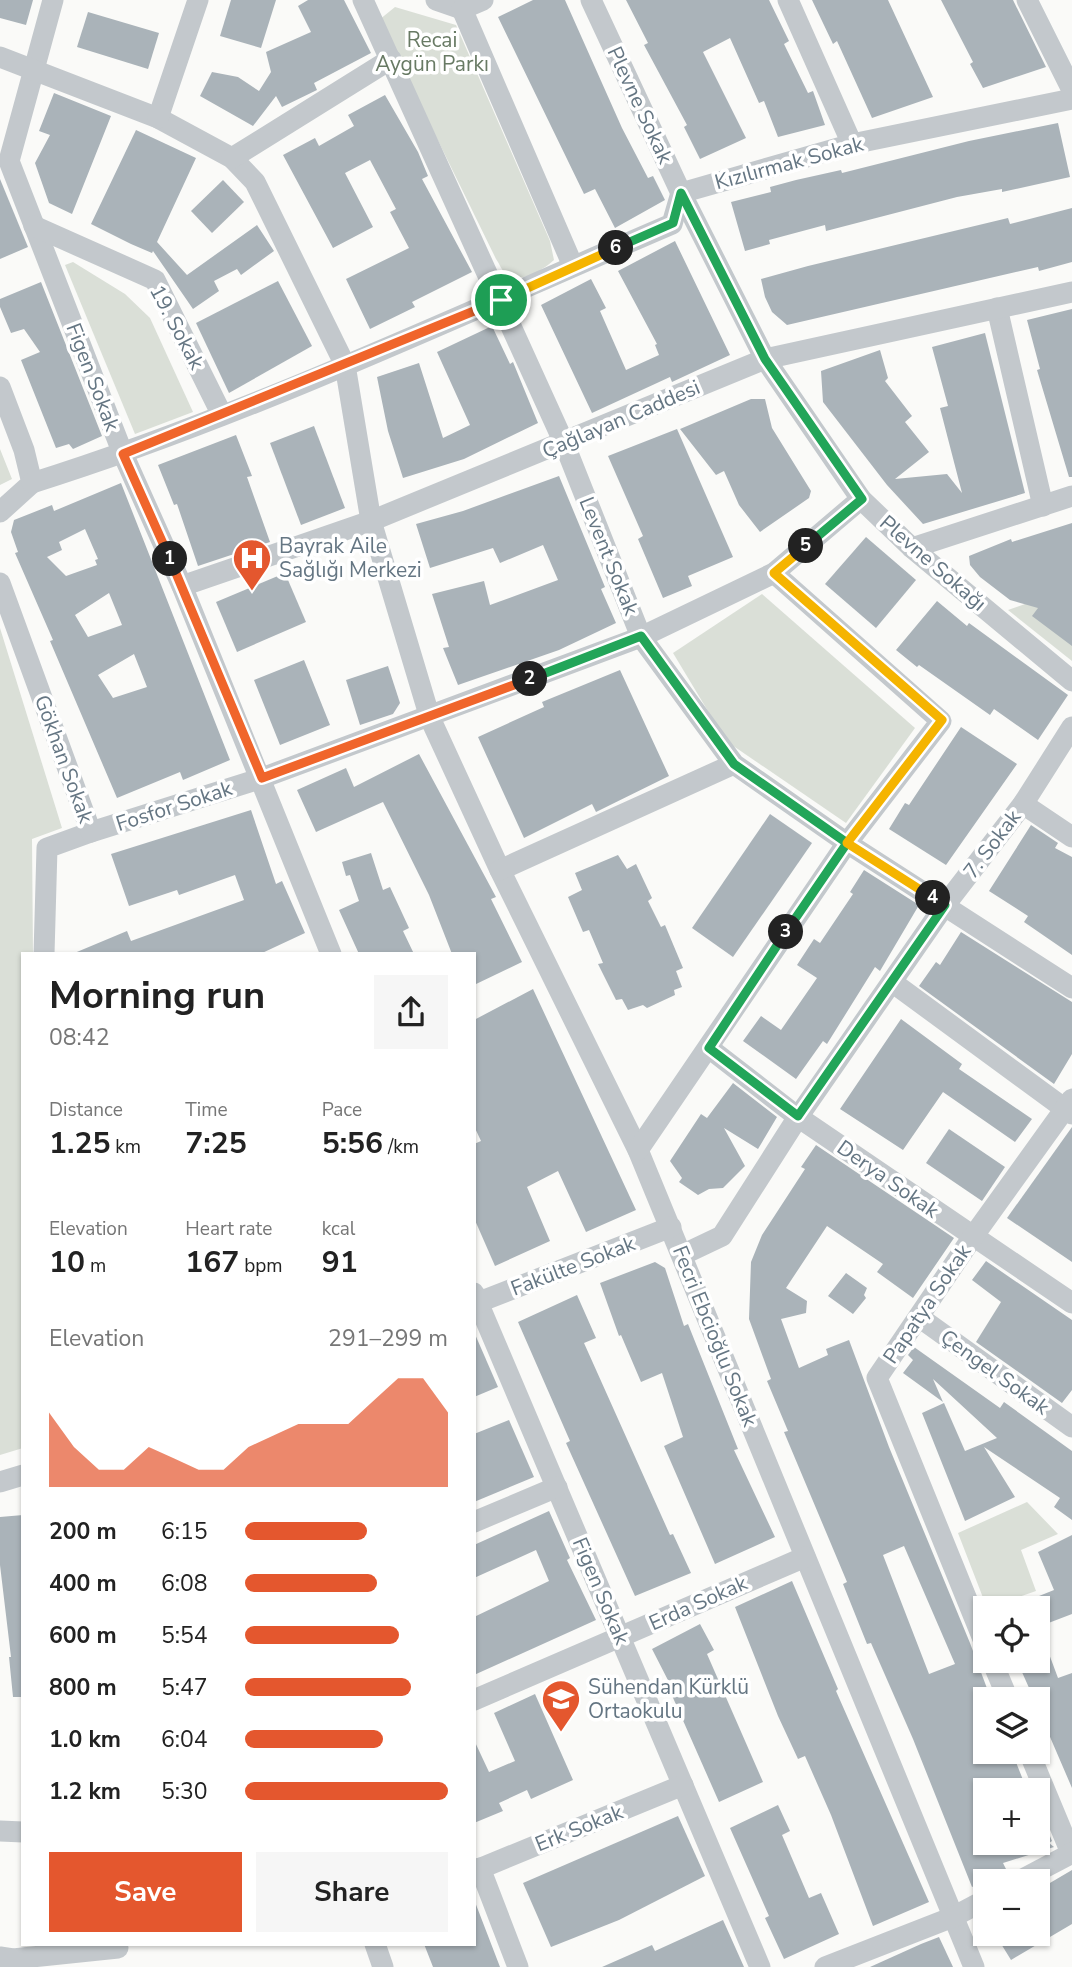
<!DOCTYPE html>
<meta charset="utf-8">
<style>
:root{--surface:#fff;--page:#f6f6f6;--text:#222;--muted:#767676;--accent:#e4572e}
body{margin:0;font-family:"Nunito Sans",sans-serif;background:var(--page);color:var(--text);height:100vh;display:flex;flex-direction:column;font-size:26px;white-space:nowrap}
*{box-sizing:border-box;margin:0}
p{font-size:23px;color:var(--muted)}
.icon{flex:none;width:38px;height:38px;fill:none;stroke:currentColor;stroke-width:2;stroke-linecap:round;stroke-linejoin:round}
.map{position:relative;flex:1;overflow:hidden}
.details{position:absolute;left:21px;top:952px;width:455px;height:994px;display:flex;flex-direction:column;background:var(--surface);border-radius:0px;box-shadow:0 2px 5px #0004}
.details>*{flex:none}
.buttons{position:absolute;left:973px;top:1596px;display:grid;gap:14px}
.buttons a{display:grid;place-items:center;width:77px;height:77px;border-radius:0px;background:var(--surface);box-shadow:0 2px 5px #0004;font-size:35px}
.pin{position:absolute;display:grid;place-items:center;width:60px;height:60px;color:#fff;margin:-30px;border:4px solid #fff;border-radius:50%;box-shadow:0 2px 7px #0007}
.km{position:absolute;width:35px;height:35px;margin:-18px;border-radius:50%;background:#222;color:#fff;font-size:19px;line-height:35px;text-align:center}
.round{display:grid;place-items:center;flex:none;width:74px;height:74px;border-radius:0px;background:var(--page)}
.overview{display:flex;align-items:center;justify-content:space-between;height:119px;padding:0 28px}
h1{font-size:38px;font-weight:700;line-height:52px}
.figures{display:grid;grid-template-columns:repeat(3,1fr);gap:10px;height:119px;padding:7px 28px}
.figures div{display:grid;align-content:center}
.figures b{font-size:30px;font-weight:700}
.figures small{font-size:19px;font-weight:400}
.figures p{font-size:19px}
.chart{height:196px;padding:14px 28px}
.chart p{display:flex;justify-content:space-between}
.chart svg{width:100%;height:126px;margin-top:7px;fill:var(--accent);opacity:.7}
.button{display:flex;gap:14px;margin-top:auto;padding:14px 28px}
.button a{flex:1;height:80px;border-radius:0px;background:var(--accent);color:#fff;font-size:28px;font-weight:700;line-height:80px;text-align:center}
.button a+a{background:var(--page);color:var(--text)}
ul{padding:0 28px;list-style:none;font-size:23px}
li{display:grid;grid-template-columns:112px 84px 1fr;align-items:center;height:52px}
li i{height:18px;border-radius:9px;background:var(--accent)}
.map>svg:first-child{display:block}
</style>
<div class="map">
<svg width="1072" height="1967" viewBox="0 0 1072 1967">
<rect width="100%" height="100%" fill="#fafaf8"/>
<g fill="#dadfd7">
<path d="M395,7l61,18 94,216 4,19c-10,9 -34,25 -48,14 -4,-3 -7,-11 -10,-15l-117,-239z"/>
<path d="M73,262l52,32 25,24 43,94 -58,22 -70,-169z"/>
<path d="M0,449l12,30 -12,6z"/>
<path d="M1072,587v74l-64,-51z"/>
<path d="M762,594l153,134 -69,95 -120,-82 -53,-88z"/>
<path d="M0,628l62,200 -30,11 1,115h-10v494l-23,7z"/>
<path d="M1027,1502l31,32 -37,16 15,41 -49,17 -29,-75z"/>
</g>
<g fill="#aab3b9" fill-rule="evenodd">
<path d="M0,0h33l-7,25 -26,-7z"/>
<path d="M231,0h45l-15,48 -41,-12z"/>
<path d="M308,0h36l27,53 -57,30 3,7 -35,17 -6,-11 -23,30 -53,-30 12,-24 26,5 21,14 12,-19 -5,-20 45,-20 -13,-26z"/>
<path d="M533,0h32l57,128 26,50 5,-2 12,24 -50,28 -20,-39 -11,5 -86,-177z"/>
<path d="M626,0h143l20,41 -5,3 24,49 5,-2 12,34 -47,12 -14,-36 -5,2 -29,-65 -27,14 43,86 -46,21 -16,-32 3,-2 -43,-80 4,-2z"/>
<path d="M812,0h76l45,97 -61,21 -35,-77 -4,3z"/>
<path d="M941,0h72l33,67 -63,21 -13,-24 3,-2z"/>
<path d="M88,12l71,21 -11,36 -71,-22z"/>
<path d="M54,93l57,23 -39,98 -23,-11 -14,-40 15,-28 -11,-4z"/>
<path d="M385,95l33,57 10,24 -6,3 50,93 -60,30 3,5 -45,22 -24,-50 63,-31 -19,-36 6,-3 -26,-49 -25,13 28,54 -40,21 -50,-93 32,-17 4,8 35,-20 -6,-11z"/>
<path d="M1058,123l12,54 -68,15v-3l-45,8 -131,34 -1,-6 -56,15 1,4 -25,7 -14,-49 40,-10 -1,-5 26,-7 45,-10 1,3 127,-32z"/>
<path d="M136,130l60,28 -39,84 30,33 70,-50 17,26 -33,24 -4,-6 -23,12 5,10 -26,18 -40,-58 -1,2 -21,-9 -40,-20z"/>
<path d="M0,179l28,68 -28,12z"/>
<path d="M223,180l21,22 -32,31 -21,-22z"/>
<path d="M1072,208v54l-33,9 -1,-4 -251,58 -15,-13 -7,-15 -4,-18 47,-13 200,-48 2,6z"/>
<path d="M675,241l55,114 -58,27 -2,-5 -78,36 -51,-108 50,-26 15,29 -6,3 26,59 33,-15 -4,-10 2,-1 -39,-73z"/>
<path d="M278,281l34,65 -83,47 -33,-70z"/>
<path d="M41,282l61,154 -29,13 -4,-5 -13,4 -35,-88 19,-8 -16,-23 -13,4 -11,-26v-8z"/>
<path d="M1072,309v168h-3l-32,-107 3,-1 -13,-49z"/>
<path d="M492,326l18,38 3,-2 25,61 -74,36 -61,19 -15,-47 -11,-54 42,-14 24,75 27,-13 -33,-73z"/>
<path d="M985,333l40,160 -102,31 -36,-39 -64,-83 -2,-31 59,-21 8,28 -3,3 27,35 -7,6 24,30 -34,27 52,-5 15,19 -22,-85 8,-2 -16,-59z"/>
<path d="M751,399h14l7,29 39,63 -2,7 -49,34 -21,-27 -15,-34 -8,4 -36,-46z"/>
<path d="M314,426l31,82 -44,17 -31,-82z"/>
<path d="M677,429l56,128 -45,19 4,10 -29,12 -25,-59 5,-3 -35,-80z"/>
<path d="M236,435l16,41 -5,1 23,65 -72,24 -21,-62 -3,1 -16,-40z"/>
<path d="M559,476l46,111 -4,2 15,34 -57,27 -101,35 -15,-37 6,-1 -17,-53 52,-13 6,24 68,-25 -15,-35 -43,18 -7,-15 -63,20 -14,-44 47,-13z"/>
<path d="M121,483l109,277 -47,20 -3,-8 -63,26 -67,-157 3,-1 -38,-87 3,-1 -7,-20 3,-12 38,-15 2,6zM85,529l13,30 -3,1 2,5 -31,11 -19,-19 15,-7 -3,-8zM109,593l13,32 -34,12 -13,-22zM134,654l13,33 -34,11 -15,-23z"/>
<path d="M1072,523v123l-40,-30 6,-8 -28,-8 -30,-23 -10,-12 -1,-9 42,-17 1,3z"/>
<path d="M866,537l50,43 -40,48 -51,-44z"/>
<path d="M285,573l21,49 -69,30 -21,-50z"/>
<path d="M937,601l30,25 2,-3 99,72 -30,45 -44,-31 -4,6 -71,-50 -2,2 -21,-17z"/>
<path d="M304,660l26,65 -50,20 -26,-65z"/>
<path d="M388,666l12,37 -7,11 -33,11 -14,-45z"/>
<path d="M620,670l49,106 -73,36 -4,-8 -68,34 -46,-101 66,-30 -2,-5z"/>
<path d="M961,727l56,37 -71,101 -57,-36 16,-26 4,2z"/>
<path d="M419,754l77,143 -5,2 31,63 -48,23v-31h-22l-23,-59 -46,-93 -67,30 -19,-42 49,-22 8,19z"/>
<path d="M251,810l25,74 6,-3 23,52 -45,21h-188l55,-23 4,10 113,-41 -9,-25 -56,20 -2,-5 -48,16 -18,-52z"/>
<path d="M770,814l42,29 -79,114 -41,-29z"/>
<path d="M1031,825l27,18 -3,5 17,9v98l-48,-33 4,-6 -39,-25z"/>
<path d="M371,853l12,37 7,-3 19,41 -6,3 11,23h-55l-20,-44 20,-9 -9,-26 -4,1 -4,-14z"/>
<path d="M618,855l9,14 9,-5 16,34 -4,3 13,26 4,-2 18,43 -7,3 6,16 -8,3 1,5 -28,13 -4,-3 -15,5 -6,-11 -6,1 -18,-36 5,-1 -14,-33 -6,2 -15,-35 14,-7 -7,-17z"/>
<path d="M864,870l55,35 -39,66 -5,-4 -48,77 -4,-3 -27,38 -53,-38 18,-25 20,14 36,-52 -20,-13 17,-26 6,4 33,-49 -3,-2z"/>
<path d="M961,932l111,70v52l-18,30 -135,-98 17,-24 4,3z"/>
<path d="M533,989l103,221 -50,22 -28,-61 -31,16 23,54 -55,25 -21,-48v-74l7,-3 -7,-15v-106z"/>
<path d="M901,1019l61,45 -3,5 73,50 -17,23 -72,-50 -40,58 -63,-41z"/>
<path d="M733,1083l44,34 -19,32 -34,-21 21,38 -22,22 -14,1 -11,6 -19,-13 3,-4 -12,-17 31,-47 6,4z"/>
<path d="M1072,1127v135l-65,-44z"/>
<path d="M949,1129l56,38 -23,34 -56,-38z"/>
<path d="M816,1145l138,93 -41,60 -36,-26 6,-8 -56,-38 -41,62 21,13 -1,12 -25,6 18,49 29,-13 -2,-6 23,-9 40,107 81,196 21,56h-6v53h27l15,38h-54l12,30v23h53v-36l14,34 -3,2 5,4 -51,16 3,6 -34,18 -59,-148 -42,-96 -4,1 -24,-60 4,-2 -63,-150 4,-1 -21,-50 4,-2 -22,-60 2,-57 11,-27 43,-66 -4,-2zM904,1546l51,118 -26,10 -46,-119z"/>
<path d="M986,1261l86,59v70l-10,13 -86,-61 25,-40 -29,-22z"/>
<path d="M655,1262l10,6 19,58 4,-2 50,125 -4,1 41,87 -60,27 -51,-118 19,-9 -21,-64 -21,9 -20,-47 -2,1 -19,-53z"/>
<path d="M846,1273l21,15 -3,7 2,3 -13,16 -25,-18z"/>
<path d="M577,1295l19,43 -12,5 86,192 3,-1 18,39 -56,23 -69,-153 4,-2 -52,-119z"/>
<path d="M474,1332l24,55 -24,10z"/>
<path d="M914,1347l86,61 4,-6 68,49v69l-18,-13 6,-9 -76,-51 31,50 -50,24 -43,-108 22,-10 21,48 32,-13 -64,-59 10,23 -40,-29 10,-13 -5,-5z"/>
<path d="M509,1420l25,57 -60,25v-68z"/>
<path d="M549,1511l21,47 -3,2 29,60 -122,55v-58l75,-36 -13,-31 -62,28v-33z"/>
<path d="M23,1515v182h-10l-4,-40h2l-11,-92v-48z"/>
<path d="M1072,1535v79l-34,13v-19h-29l45,-18 -16,-38z"/>
<path d="M792,1581l46,108 -2,2 93,211 -56,24 -42,-111 -26,-59 -7,3 -20,-43 -43,-109z"/>
<path d="M700,1624l14,26 -7,4 56,128 -44,20 -49,-111 3,-1 -21,-41z"/>
<path d="M1039,1627l19,51 14,-5v115l-34,-79v-10h-4l-17,-38h21z"/>
<path d="M535,1694l38,86 -42,19 -4,-9 -28,13 4,8 -29,12v-83l15,32 26,-11 -21,-48z"/>
<path d="M778,1805l12,26 -8,4 27,63 12,-5 18,41 -55,25 -19,-41 4,-2 -39,-88z"/>
<path d="M678,1816l27,60 -86,44 -68,27 -28,-64z"/>
<path d="M1072,1870v54l-61,36 -16,-26h43v-44z"/>
<path d="M475,1902l25,65h-67l-9,-23h50z"/>
<path d="M723,1920l21,47h-142l50,-22 3,6z"/>
<path d="M939,1937l14,30h-83l51,-23z"/>
</g>
<g fill="none" stroke-linecap="round" stroke-linejoin="round">
<g stroke="#c3c8cc" stroke-width="21">
<path d="M53,0l-44,161 114,293 59,132 149,368"/>
<path d="M363,0l201,443 77,194 93,127 113,79 225,145"/>
<path d="M436,0l26,9"/>
<path d="M483,0l-21,9 111,257"/>
<path d="M591,0l90,193 84,166 96,140 51,49 160,133"/>
<path d="M788,0l64,144"/>
<path d="M1027,0l45,90"/>
<path d="M0,57l158,61 74,40 23,24 90,183 26,156 59,197 70,152 138,280 336,817"/>
<path d="M158,118l40,-118"/>
<path d="M232,158l159,-99"/>
<path d="M34,226l121,54 67,135"/>
<path d="M997,308l46,198"/>
<path d="M0,387l24,63 8,33 -32,29"/>
<path d="M32,483c220,-69 429,-169 640,-259l9,-31 171,-49 220,-45"/>
<path d="M912,548l160,-52"/>
<path d="M0,583l91,249 -44,16 -3,106"/>
<path d="M182,586l189,-65 394,-162 307,-67"/>
<path d="M1023,804l49,33"/>
<path d="M91,832l171,-54 379,-141 133,-64 87,-74"/>
<path d="M500,870l234,-106"/>
<path d="M892,982l180,132"/>
<path d="M709,1048l89,69 274,186"/>
<path d="M638,1150l209,-307 94,-122 -167,-148"/>
<path d="M682,1255l40,-19 76,-119 147,-212 78,-101 49,-77"/>
<path d="M474,1293l286,674"/>
<path d="M474,1304l197,-77"/>
<path d="M919,1317l153,110"/>
<path d="M0,1482l23,-7"/>
<path d="M474,1522l83,-35"/>
<path d="M985,1644l-108,-266 95,-140 100,-139"/>
<path d="M992,1661l16,38"/>
<path d="M474,1700l331,-143"/>
<path d="M1029,1752l42,101"/>
<path d="M0,1831l23,1"/>
<path d="M480,1868l38,99"/>
<path d="M474,1871l209,-86"/>
<path d="M1019,1881l53,-28"/>
<path d="M375,1944l8,23"/>
<path d="M0,1957l13,2 105,-11"/>
<path d="M825,1967l128,-50 32,-17"/>
</g>
</g>
<g fill="none" stroke-linecap="round" stroke-linejoin="round">
<g stroke="#fff" stroke-width="14">
<path id="split-1" d="M170,559l-47,-105 378,-154"/>
</g>
<g stroke="#fff" stroke-width="14">
<path id="split-2" d="M170,559l92,219 268,-99"/>
</g>
<g stroke="#fff" stroke-width="14">
<path id="split-3" d="M530,679l111,-43 93,128 113,79 -61,89"/>
</g>
<g stroke="#fff" stroke-width="14">
<path id="split-4" d="M786,932l-77,116 89,68 147,-211 -12,-7"/>
</g>
<g stroke="#fff" stroke-width="14">
<path id="split-5" d="M806,546l-32,27 168,147 -95,123 86,55"/>
</g>
<g stroke="#fff" stroke-width="14">
<path id="split-6" d="M616,248l57,-25 8,-30 84,166 97,140 -56,47"/>
</g>
<g stroke="#fff" stroke-width="14">
<path id="split-7" d="M501,300l115,-52"/>
</g>
<use href="#split-1" stroke="#f0652b" stroke-width="9"/>
<use href="#split-2" stroke="#f0652b" stroke-width="9"/>
<use href="#split-3" stroke="#22a559" stroke-width="9"/>
<use href="#split-4" stroke="#22a559" stroke-width="9"/>
<use href="#split-5" stroke="#f5b400" stroke-width="9"/>
<use href="#split-6" stroke="#22a559" stroke-width="9"/>
<use href="#split-7" stroke="#f5b400" stroke-width="9"/>
</g>
<defs>
<g id="hospital-pin" transform="scale(2.0125)"><path d="M0 17L-7.5 6A9.5 9.5 0 1 1 7.5 6Z" fill="#e4572e" stroke="#fff"/><path d="M-5-5h3v3.5h4V-5h3V5h-3V1.5h-4V5h-3Z" fill="#fff"/></g>
<g id="school-pin" transform="scale(2.0125)"><path d="M0 17L-7.5 6A9.5 9.5 0 1 1 7.5 6Z" fill="#e4572e" stroke="#fff"/><path d="M0-5L7-2L0 1L-7-2ZM-4 1L0 2.5L4 1V4Q0 6-4 4Z" fill="#fff"/></g>
</defs>
<g fill-rule="evenodd">
<use href="#hospital-pin" x="252" y="558"/>
<use href="#school-pin" x="561" y="1699"/>
</g>
<g text-anchor="middle" dominant-baseline="central" stroke-width="7" stroke-linejoin="round" paint-order="stroke">
<g font-size="21" fill="#687a64" stroke="#fff">
<text x="432" y="40">Recai<tspan x="432" dy="24">Aygün Parkı</tspan></text>
</g>
<g font-size="21" fill="#657683" stroke="#fff">
<text transform="translate(640 105) rotate(65)">Plevne Sokak</text>
<text transform="translate(789 163) rotate(-15)">Kızılırmak Sokak</text>
<text transform="translate(177 327) rotate(62)">19. Sokak</text>
<text transform="translate(93 377) rotate(69)">Figen Sokak</text>
<text transform="translate(621 419) rotate(-23)">Çağlayan Caddesi</text>
<text transform="translate(609 556) rotate(68)">Levent Sokak</text>
<text transform="translate(933 563) rotate(41)">Plevne Sokağı</text>
<text transform="translate(64 759) rotate(70)">Gökhan Sokak</text>
<text transform="translate(174 806) rotate(-18)">Fosfor Sokak</text>
<text transform="translate(992 844) rotate(-53)">7. Sokak</text>
<text transform="translate(888 1179) rotate(35)">Derya Sokak</text>
<text transform="translate(573 1266) rotate(-21)">Fakülte Sokak</text>
<text transform="translate(927 1304) rotate(-56)">Papatya Sokak</text>
<text transform="translate(715 1336) rotate(68)">Fecri Ebcioğlu Sokak</text>
<text transform="translate(995 1372) rotate(36)">Çengel Sokak</text>
<text transform="translate(601 1591) rotate(67)">Figen Sokak</text>
<text transform="translate(698 1603) rotate(-24)">Erda Sokak</text>
<text transform="translate(579 1828) rotate(-22)">Erk Sokak</text>
</g>
<g font-size="21" fill="#657683" stroke="#fff" text-anchor="start">
<text x="279" y="546">Bayrak Aile<tspan x="279" dy="24">Sağlığı Merkezi</tspan></text>
<text x="588" y="1687">Sühendan Kürklü<tspan x="588" dy="24">Ortaokulu</tspan></text>
</g>
</g>
</svg>
<div class="buttons">
<a><svg class="icon" aria-label="locate" viewBox="0 0 24 24"><circle cx="12" cy="12" r="6"/><path d="M12 2v4M12 18v4M2 12h4M18 12h4"/></svg></a>
<a><svg class="icon" aria-label="layers" viewBox="0 0 24 24"><path d="M12 4l9 5-9 5-9-5zM3 14l9 5 9-5"/></svg></a>
<a>+</a>
<a>−</a>
</div>
<div class="pin" style="left:501px;top:300px;background:#1e9e55"><svg class="icon" aria-label="arrive" viewBox="0 0 24 24"><path d="M6 21V4h12l-3 4 3 4H6"/></svg></div>
<b class="km" style="left:170px;top:559px">1</b>
<b class="km" style="left:530px;top:679px">2</b>
<b class="km" style="left:786px;top:932px">3</b>
<b class="km" style="left:933px;top:898px">4</b>
<b class="km" style="left:806px;top:546px">5</b>
<b class="km" style="left:616px;top:248px">6</b>
<section class="details">
<div class="overview"><div><h1>Morning run</h1><p>08:42</p></div><a class="round"><svg class="icon" aria-label="share" viewBox="0 0 24 24"><path d="M12 15V3M7 8l5-5 5 5M5 13v7h14v-7"/></svg></a></div>
<div class="figures">
<div><p>Distance</p><b>1.25<small> km</small></b></div>
<div><p>Time</p><b>7:25</b></div>
<div><p>Pace</p><b>5:56<small> /km</small></b></div>
</div>
<div class="figures">
<div><p>Elevation</p><b>10<small> m</small></b></div>
<div><p>Heart rate</p><b>167<small> bpm</small></b></div>
<div><p>kcal</p><b>91</b></div>
</div>
<div class="chart"><p><span>Elevation</span>291–299 m</p>
<svg viewBox="0 0 160 44" preserveAspectRatio="none"><path d="M0 44V18L10 30L20 38L30 38L40 30L50 34L60 38L70 38L80 30L90 26L100 22L110 22L120 22L130 14L140 6L150 6L160 18V44z"/></svg>
</div>
<ul>
<li><b>200 m</b>6:15<i style="width:60%"></i></li>
<li><b>400 m</b>6:08<i style="width:65%"></i></li>
<li><b>600 m</b>5:54<i style="width:76%"></i></li>
<li><b>800 m</b>5:47<i style="width:82%"></i></li>
<li><b>1.0 km</b>6:04<i style="width:68%"></i></li>
<li><b>1.2 km</b>5:30<i style="width:100%"></i></li>
</ul>
<div class="button"><a>Save</a><a>Share</a></div>
</section>
</div>
